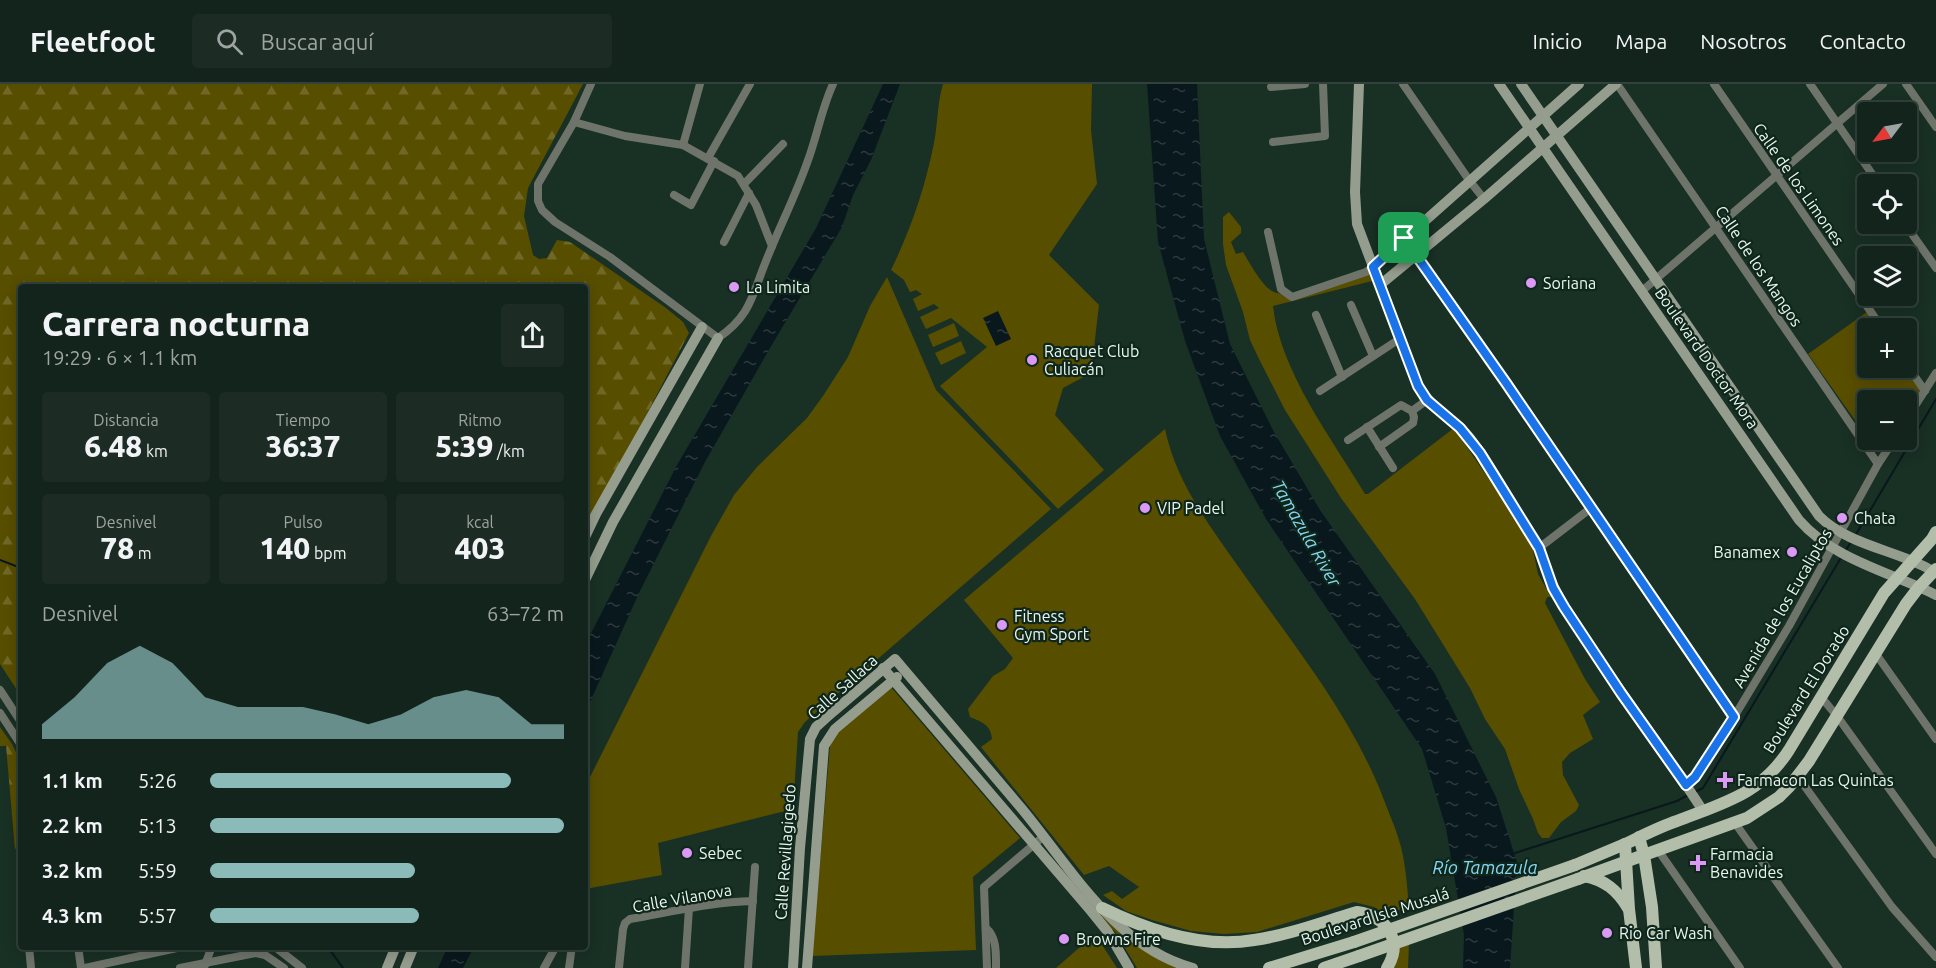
<!DOCTYPE html>
<html lang="es">
<meta charset="utf-8">
<style>
:root{--surface:#13241c;--page:#1c2c25;--text:#f1f3f6;--muted:#9da4a3;--line:#32413b;--accent:#8bbbb9}
body{margin:0;font-family:Ubuntu,sans-serif;background:var(--page);color:var(--text);height:100vh;display:flex;flex-direction:column;font-size:22px;white-space:nowrap}
*{box-sizing:border-box;margin:0}
p{font-size:20px;color:var(--muted)}
.icon{flex:none;width:33px;height:33px;fill:none;stroke:currentColor;stroke-width:2;stroke-linecap:round;stroke-linejoin:round}
.map{position:relative;flex:1;overflow:hidden}
.panel{position:absolute;left:18px;top:200px;width:570px;height:666px;display:flex;flex-direction:column;background:var(--surface);border-radius:6px;box-shadow:0 3px 15px #0003,0 0 0 2px var(--line)}
.panel>*{flex:none}
.needle{width:39px;rotate:238deg}
.buttons{position:absolute;left:1857px;top:18px;display:grid;gap:12px}
.buttons a{display:grid;place-items:center;width:60px;height:60px;border-radius:6px;background:var(--surface);box-shadow:0 3px 15px #0003,0 0 0 2px var(--line);font-size:30px}
.pin{position:absolute;display:grid;place-items:center;width:51px;height:51px;color:#fff;margin:-26px;border-radius:12px;box-shadow:0 3px 9px #0006}
.round{display:grid;place-items:center;flex:none;width:63px;height:63px;border-radius:6px;background:var(--page)}
.headline{display:flex;align-items:center;justify-content:space-between;height:102px;padding:0 24px}
h1{font-size:33px;font-weight:800;line-height:45px}
.metrics{display:grid;grid-template-columns:repeat(3,1fr);gap:9px;height:102px;padding:6px 24px}
.metrics div{display:grid;align-content:center;border-radius:6px;background:var(--page);text-align:center}
.metrics b{font-size:30px;font-weight:800}
.metrics small{font-size:16px;font-weight:400}
.metrics p{font-size:16px}
.chart{height:168px;padding:12px 24px}
.chart p{display:flex;justify-content:space-between}
.chart svg{width:100%;height:108px;margin-top:6px;fill:var(--accent);opacity:.7}
ul{padding:0 24px;list-style:none;font-size:20px}
li{display:grid;grid-template-columns:96px 72px 1fr;align-items:center;height:45px}
li i{height:15px;border-radius:8px;background:var(--accent)}
header{display:flex;align-items:center;gap:36px;box-sizing:border-box;height:84px;padding:0 30px;background:var(--surface);border-bottom:2px solid var(--line)}
header strong{font-size:28px}
nav{display:flex;gap:33px;margin-inline-start:auto;font-size:21px}
.search{width:420px;height:54px;background:var(--page);display:flex;align-items:center;gap:15px;box-sizing:border-box;padding:0 21px;border-radius:6px;color:var(--muted);font-size:22px}
.map>svg:first-child{display:block}
</style>
<header>
<strong>Fleetfoot</strong>
<div class="search"><svg class="icon" aria-label="search" viewBox="0 0 24 24"><circle cx="10" cy="10" r="6"/><path d="M15 15l6 6"/></svg>Buscar aquí</div>
<nav><a>Inicio</a><a>Mapa</a><a>Nosotros</a><a>Contacto</a></nav>
</header>
<div class="map">
<svg width="1936" height="884" viewBox="0 0 1936 884">
<defs>
<pattern id="forest-firs" width="22" height="20" patternUnits="userSpaceOnUse" patternTransform="scale(1.5)"><rect width="22" height="20" fill="#584e00"/><path d="M5 1l3.5 6h-7zM16 11l3.5 6h-7z" fill="#706826"/></pattern>
<pattern id="water-ripples" width="26" height="14" patternUnits="userSpaceOnUse" patternTransform="scale(1.5)"><rect width="26" height="14" fill="#09181d"/><path d="M2 4q2-2 4 0t4 0M15 11q2-2 4 0t4 0" fill="none" stroke="#2d3a3e"/></pattern>
</defs>
<rect width="100%" height="100%" fill="#193025"/>
<g fill="#584e00">
<path d="M943,0h149l-1,46 6,54 -48,71 50,50 -8,68 -28,15 -8,27 49,55 -46,39 -118,-123 47,-39 -36,-29 -25,11 -6,-12 19,-9 -5,-4 -16,7 -5,-12 9,-5 -6,-4 -6,2 -6,-12 -13,-10c20,-41 34,-82 43,-127 4,-20 3,-39 9,-59z"/>
<path d="M1229,128l12,15v6l-10,9 5,12 7,-2c6,10 20,36 31,40 15,7 78,-11 95,-18l3,7 -99,25c7,65 59,133 92,188h3l86,-66 77,113 7,33 13,23h-4l-2,6 40,76 15,23 -17,13 10,24 -23,14 -8,9 1,13 16,30 -3,6 -15,11 -12,16h-7l-4,-5 -5,-14 -14,-30 -14,-40 -20,-30 -15,-31 -55,-89 -74,-101 -56,-88 -26,-51 -9,-19 -7,-28 -17,-47 -3,-21v-27z"/>
<path d="M887,193l49,113 115,119 -246,213 -7,10 -5,77 -135,34 4,32 -77,14v-102l126,-251 23,-41 23,-28 50,-49 16,-22 25,-39 22,-51z"/>
<path d="M1867,228l11,16h-10v40h36l16,22 -13,22 -1,-12h-38l-1,26 -5,4 -54,-76z"/>
<path d="M954,239l5,13 -26,11 -5,-12z"/>
<path d="M961,257l5,12 -25,12 -6,-12z"/>
<path d="M1165,345c12,57 48,101 80,147 50,71 108,142 139,224 6,16 13,31 17,47 5,20 6,39 8,59l-23,9 -12,-8 -20,-5 -97,30 -33,2 -33,-3 -39,-11 -26,-9 -23,-16 9,-4 10,8 17,-12 -30,-21 -25,9 -103,-128 11,-8c-1,-14 -10,-17 -22,-22l-2,-8 25,-33 12,-7 8,-11 -49,-58z"/>
<path d="M890,602l130,152 -47,39 3,73 -164,6 18,-210 5,-13z"/>
<path d="M1081,809l40,37 68,38h-52l-21,-35z"/>
<path d="M1095,850l22,34h-61z"/>
<path d="M1409,859l-1,25h-18l7,-23z"/>
</g>
<g fill="url(#forest-firs)">
<path d="M0,0h583l-55,104 -4,28 9,39 6,4 8,-1 10,-18 13,2 96,66 17,14 6,11 -104,200v-247h-564v410l-21,-32z"/>
<path d="M0,643l12,17 9,19v82l-6,4 -9,-103h-6z"/>
</g>
<g fill="url(#water-ripples)">
<path d="M883,0h17l-29,76 -18,35 -11,32 -72,121 -65,114 -65,129 -55,122v-68l92,-180 139,-237z"/>
<path d="M1147,0h50l7,155 26,105 44,88 46,78 115,164 61,123 21,65 -7,106h-47l1,-33 -18,-107 -24,-79 -156,-230 -46,-83 -35,-95 -27,-99z"/>
<path d="M998,227l13,28 -15,7 -13,-28z"/>
<path d="M448,862l26,1 -11,21h-25z"/>
</g>
<g fill="none" stroke-linecap="round" stroke-linejoin="round">
<g stroke="#09181d" stroke-width="2">
<path d="M1855,452l81,-137"/>
<path d="M1845,467l7,-10"/>
<path d="M0,476l21,8"/>
<path d="M1695,708l8,-4 139,-232"/>
<path d="M1515,769l162,-52 13,-7"/>
<path d="M327,862l16,22"/>
</g>
<g stroke="#6e746a" stroke-width="8">
<path d="M591,0l-17,38 -36,62v17l4,9 13,12 55,35 108,81c33,-22 34,-43 48,-77 13,-33 29,-64 41,-98 10,-26 14,-53 26,-79"/>
<path d="M1403,0l66,96 15,19"/>
<path d="M1617,0l261,380"/>
<path d="M1714,0l168,244"/>
<path d="M1810,0l69,100"/>
<path d="M1906,0l30,43"/>
<path d="M1271,3l34,-3"/>
<path d="M574,38l51,14 58,9 55,31 18,29 16,41"/>
<path d="M1273,58l52,-6 -2,-52"/>
<path d="M683,61l17,-61"/>
<path d="M708,74l42,-74"/>
<path d="M744,100l39,-40"/>
<path d="M674,111l17,10 23,-44"/>
<path d="M1905,140l31,44"/>
<path d="M1268,148l13,57 11,8 74,-25 7,-5"/>
<path d="M1404,154l103,145 227,334"/>
<path d="M724,158l25,-49"/>
<path d="M1642,207l241,-207"/>
<path d="M1351,221l22,51"/>
<path d="M1316,231l26,62"/>
<path d="M1906,280l19,27"/>
<path d="M1320,307l81,-53"/>
<path d="M1906,336l30,-47"/>
<path d="M1367,343l26,41"/>
<path d="M1348,356l53,-35 11,6 15,-11"/>
<path d="M1379,363l34,-24 1,-6 -2,-6"/>
<path d="M1539,464l52,-40"/>
<path d="M1876,570l60,85"/>
<path d="M0,606l21,32"/>
<path d="M1821,613l16,19 99,138"/>
<path d="M0,629l21,32"/>
<path d="M1798,693l94,130 44,50"/>
<path d="M1686,701l9,-8 39,-60 55,-91 89,-162 16,-24"/>
<path d="M1735,739l103,145"/>
<path d="M1658,766l82,118"/>
<path d="M986,844c11,9 10,26 10,40"/>
<path d="M29,862l2,22"/>
<path d="M78,862l3,22"/>
<path d="M274,862l28,22"/>
<path d="M205,881l7,-19"/>
<path d="M85,884l101,-22"/>
<path d="M180,884l76,-15 9,2 19,13"/>
<path d="M544,884l12,-22"/>
<path d="M569,884l3,-22"/>
<path d="M619,884l4,-39 2,-6 5,-4c41,-7 81,-17 123,-18"/>
<path d="M685,884l4,-60"/>
<path d="M748,884l7,-101"/>
<path d="M987,884l-3,-81 60,-51"/>
</g>
<g stroke="#959d8e" stroke-width="10">
<path d="M1359,0l-4,108 2,32 61,162c15,24 35,32 52,52 26,34 46,74 69,110 10,38 31,68 53,101 36,54 76,107 111,162"/>
<path d="M1499,0l300,436c35,40 91,52 137,75"/>
<path d="M1521,0l298,432c31,31 81,34 117,57"/>
<path d="M1373,183l206,-183"/>
<path d="M1380,201l104,-86 132,-115"/>
<path d="M585,453l11,-23 106,-187"/>
<path d="M585,496l28,-58 105,-184"/>
<path d="M883,584l208,243 17,21 21,36"/>
<path d="M387,884l9,-22"/>
<path d="M405,884l9,-22"/>
<path d="M793,884l7,-120 10,-109 6,-12 11,-10 68,-58c42,50 85,100 127,150 48,58 94,139 171,159"/>
<path d="M807,884l17,-222 11,-17 62,-52"/>
</g>
<g stroke="#b2beaa" stroke-width="12">
<path d="M1575,781l50,-21"/>
<path d="M1584,792c21,4 33,14 44,32"/>
<path d="M1578,795l66,-24 -5,-18"/>
<path d="M1102,824c45,22 101,41 152,32 35,-5 69,-18 103,-28 29,4 47,28 30,56"/>
<path d="M1269,884l85,-26"/>
<path d="M1324,884l35,-12"/>
<path d="M1636,884l-7,-59 -4,-65c17,-8 34,-17 52,-23 46,-18 84,-27 112,-71l95,-157 48,-54 4,-7"/>
<path d="M1656,884l-4,-61 -8,-52 103,-37 32,-21 10,-10 20,-26 97,-157 13,-17 17,-18"/>
</g>
<g stroke="#b2beaa" stroke-width="12">
<path d="M1354,858l221,-77"/>
<path d="M1359,872l219,-77"/>
</g>
</g>
<g fill="none" stroke-linecap="round" stroke-linejoin="round">
<g stroke="#fff" stroke-width="12">
<path id="route" d="M1404,154l102,145 228,334 -39,60 -9,8 -65,-92 -57,-86 -11,-19 -14,-40 -59,-95 -20,-25 -33,-28 -9,-14 -45,-119z"/>
</g>
<use href="#route" stroke="#1a73e8" stroke-width="8"/>
</g>
<g fill="#db99f5" stroke="#0f261b" stroke-width="2">
<circle cx="1531" cy="199" r="6"/>
<circle cx="734" cy="203" r="6"/>
<circle cx="1032" cy="276" r="6"/>
<circle cx="1145" cy="424" r="6"/>
<circle cx="1842" cy="434" r="6"/>
<circle cx="1792" cy="468" r="6"/>
<circle cx="1002" cy="541" r="6"/>
<path d="M1722 687h6v6h6v6h-6v6h-6v-6h-6v-6h6z"/>
<circle cx="687" cy="769" r="6"/>
<path d="M1695 770h6v6h6v6h-6v6h-6v-6h-6v-6h6z"/>
<circle cx="1607" cy="849" r="6"/>
<circle cx="1064" cy="855" r="6"/>
</g>
<g text-anchor="middle" dominant-baseline="central" stroke-width="4.5" stroke-linejoin="round" paint-order="stroke">
<g font-size="16" fill="#e9f7f0" stroke="#0f261b">
<text transform="translate(1799 100) rotate(55)">Calle de los Limones</text>
<text transform="translate(1759 182) rotate(56)">Calle de los Mangos</text>
<text transform="translate(1707 274) rotate(55)">Boulevard Doctor Mora</text>
<text transform="translate(1782 524) rotate(-60)">Avenida de los Eucaliptos</text>
<text transform="translate(842 603) rotate(-42)">Calle Sallaca</text>
<text transform="translate(1806 605) rotate(-58)">Boulevard El Dorado</text>
<text transform="translate(785 768) rotate(-86)">Calle Revillagigedo</text>
<text transform="translate(682 814) rotate(-10)">Calle Vilanova</text>
<text transform="translate(1375 832) rotate(-18)">Boulevard Isla Musalá</text>
</g>
<g font-size="16" fill="#e9f7f0" stroke="#0f261b" text-anchor="start">
<text x="1543" y="199">Soriana</text>
<text x="746" y="203">La Limita</text>
<text x="1044" y="267">Racquet Club<tspan x="1044" dy="18">Culiacán</tspan></text>
<text x="1157" y="424">VIP Padel</text>
<text x="1854" y="434">Chata</text>
<text x="1780" y="468" text-anchor="end">Banamex</text>
<text x="1014" y="532">Fitness<tspan x="1014" dy="18">Gym Sport</tspan></text>
<text x="1737" y="696">Farmacon Las Quintas</text>
<text x="699" y="769">Sebec</text>
<text x="1710" y="770">Farmacia<tspan x="1710" dy="18">Benavides</tspan></text>
<text x="1619" y="849">Rio Car Wash</text>
<text x="1076" y="855">Browns Fire</text>
</g>
<g font-size="18" font-style="italic" fill="#86d6f3" stroke="#0f261b">
<text transform="translate(1307 449) rotate(60)">Tamazula River</text>
<text x="1485" y="783">Río Tamazula</text>
</g>
</g>
</svg>
<div class="buttons">
<a><svg class="needle" viewBox="-14 -14 28 28"><path d="M0-13l5 13h-10z" fill="#e53935"/><path d="M0 13l5-13h-10z" fill="#9da4a3"/></svg></a>
<a><svg class="icon" aria-label="locate" viewBox="0 0 24 24"><circle cx="12" cy="12" r="6"/><path d="M12 2v4M12 18v4M2 12h4M18 12h4"/></svg></a>
<a><svg class="icon" aria-label="layers" viewBox="0 0 24 24"><path d="M12 4l9 5-9 5-9-5zM3 14l9 5 9-5"/></svg></a>
<a>+</a>
<a>−</a>
</div>
<div class="pin" style="left:1404px;top:154px;background:#1e9e55"><svg class="icon" aria-label="arrive" viewBox="0 0 24 24"><path d="M6 21V4h12l-3 4 3 4H6"/></svg></div>
<section class="panel">
<div class="headline"><div><h1>Carrera nocturna</h1><p>19:29 · 6 × 1.1 km</p></div><a class="round"><svg class="icon" aria-label="share" viewBox="0 0 24 24"><path d="M12 15V3M7 8l5-5 5 5M5 13v7h14v-7"/></svg></a></div>
<div class="metrics">
<div><p>Distancia</p><b>6.48<small> km</small></b></div>
<div><p>Tiempo</p><b>36:37</b></div>
<div><p>Ritmo</p><b>5:39<small> /km</small></b></div>
</div>
<div class="metrics">
<div><p>Desnivel</p><b>78<small> m</small></b></div>
<div><p>Pulso</p><b>140<small> bpm</small></b></div>
<div><p>kcal</p><b>403</b></div>
</div>
<div class="chart"><p><span>Desnivel</span>63–72 m</p>
<svg viewBox="0 0 160 44" preserveAspectRatio="none"><path d="M0 44V38L10 27L20 13L30 6L40 13L50 27L60 31L70 31L80 31L90 34L100 38L110 34L120 27L130 24L140 27L150 38L160 38V44z"/></svg>
</div>
<ul>
<li><b>1.1 km</b>5:26<i style="width:85%"></i></li>
<li><b>2.2 km</b>5:13<i style="width:100%"></i></li>
<li><b>3.2 km</b>5:59<i style="width:58%"></i></li>
<li><b>4.3 km</b>5:57<i style="width:59%"></i></li>
</ul>
</section>
</div>
